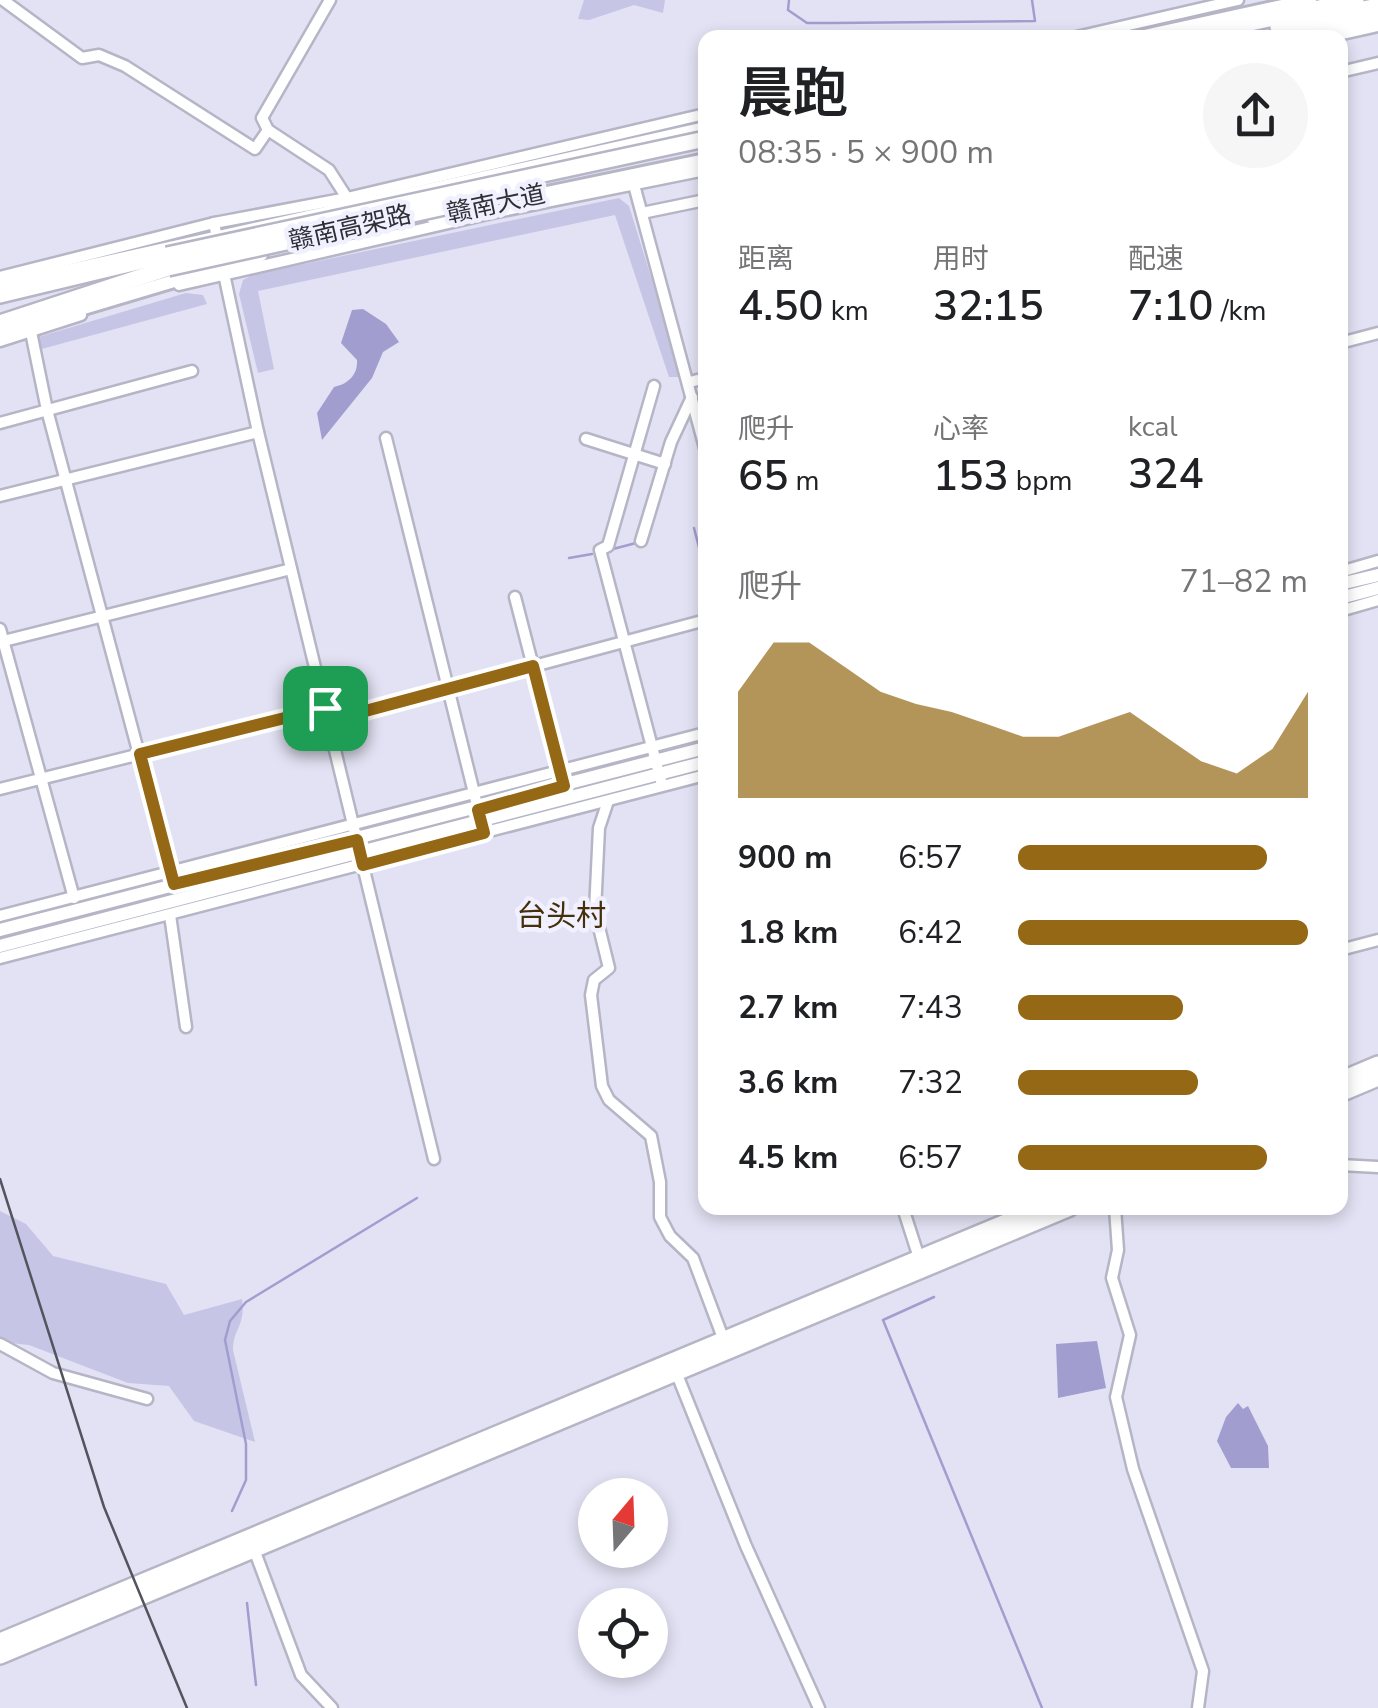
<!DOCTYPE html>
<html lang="zh">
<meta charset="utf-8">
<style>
:root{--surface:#fff;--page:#f6f6f6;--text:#202124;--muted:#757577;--accent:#946814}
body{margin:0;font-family:"Nunito Sans","Noto Sans SC",sans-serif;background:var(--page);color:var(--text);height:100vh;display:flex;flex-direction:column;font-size:38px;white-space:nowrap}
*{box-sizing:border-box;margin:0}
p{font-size:32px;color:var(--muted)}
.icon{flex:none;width:55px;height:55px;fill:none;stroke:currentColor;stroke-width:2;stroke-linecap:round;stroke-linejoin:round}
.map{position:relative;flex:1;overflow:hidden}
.sheet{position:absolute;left:698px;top:30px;width:650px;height:1185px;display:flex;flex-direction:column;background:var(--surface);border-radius:20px;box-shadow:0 5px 15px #0003}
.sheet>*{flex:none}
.needle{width:65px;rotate:19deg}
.fabs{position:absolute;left:578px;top:1478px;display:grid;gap:20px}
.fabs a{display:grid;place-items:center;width:90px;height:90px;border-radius:50%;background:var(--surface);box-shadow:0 5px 15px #0003;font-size:50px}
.pin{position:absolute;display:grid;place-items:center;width:85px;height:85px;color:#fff;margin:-42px;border-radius:20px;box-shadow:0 5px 15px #0006}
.round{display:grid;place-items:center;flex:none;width:105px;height:105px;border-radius:52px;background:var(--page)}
.head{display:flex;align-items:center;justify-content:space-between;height:170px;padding:0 40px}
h1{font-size:55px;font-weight:600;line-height:75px}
.metrics{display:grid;grid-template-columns:repeat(3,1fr);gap:15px;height:170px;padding:10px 40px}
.metrics div{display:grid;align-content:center}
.metrics b{font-size:42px;font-weight:600}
.metrics small{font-size:28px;font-weight:400}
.metrics p{font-size:28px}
.chart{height:280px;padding:20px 40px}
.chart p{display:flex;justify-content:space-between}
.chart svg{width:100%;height:180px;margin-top:10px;fill:var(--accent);opacity:.7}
ul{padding:0 40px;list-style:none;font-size:32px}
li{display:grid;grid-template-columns:160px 120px 1fr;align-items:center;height:75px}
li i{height:25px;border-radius:12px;background:var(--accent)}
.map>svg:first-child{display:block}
</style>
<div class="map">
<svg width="1378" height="1708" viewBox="0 0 1378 1708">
<rect width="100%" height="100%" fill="#e2e2f4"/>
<g fill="#c6c5e6">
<path d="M584,0h81l-2,13 -29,-8 -45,15 -11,-1z"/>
<path d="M619,198l10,8 53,171h-13l-54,-162 -357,76 16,78 -16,4 -19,-79 4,-14 9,-5z"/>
<path d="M186,293l17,2 4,9 -169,46 -3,-12z"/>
<path d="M0,1211l26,13 27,32 113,28 18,31 58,-16c4,27 -9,29 -9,51l22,92 -61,-21 -25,-35 -41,-3 -99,-38 -29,-3z"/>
</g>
<g fill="#a19ecf">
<path d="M363,309l23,15 13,18 -16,10 -11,26 -50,62 -5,-27 17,-26c14,-3 24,-12 23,-27l-16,-17 11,-33z"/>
<path d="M1097,1341l9,47 -48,10 -2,-54z"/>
<path d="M1238,1403l5,6 5,-3 20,40 1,22h-38l-14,-27 9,-24z"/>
</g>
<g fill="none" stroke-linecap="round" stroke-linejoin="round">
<g stroke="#a19ecf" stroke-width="2.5">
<path d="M789,0l-1,10 19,13h26l202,-2 -3,-21"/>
<path d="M694,528l11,43"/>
<path d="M613,549l23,-6"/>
<path d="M569,558l23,-4"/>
<path d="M934,1297l-51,23 159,388"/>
<path d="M232,1511l14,-31v-36l-21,-104 5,-19 16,-19 171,-104"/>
<path d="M247,1603l9,82"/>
</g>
<g stroke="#b5b5c6" stroke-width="15">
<g id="minor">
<path d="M3,0l79,58 17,-3 26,11 130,83 13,-19"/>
<path d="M330,0l-68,118 6,12 61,40 18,28"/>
<path d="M1072,38l166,-38"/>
<path d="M1324,38l54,-12"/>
<path d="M1340,72l38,-9"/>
<path d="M634,185l71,263"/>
<path d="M642,213l63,-13"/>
<path d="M214,223l4,20"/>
<path d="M221,260l37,172 176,727"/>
<path d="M0,277l214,-54 133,-25 358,-84"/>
<path d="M179,285l313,-72 213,-43"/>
<path d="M31,332l16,78 125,468"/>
<path d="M0,341l81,-26"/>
<path d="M1340,343l38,-10"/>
<path d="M690,382l15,-4"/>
<path d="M654,386l-46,160 -8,4 61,231"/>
<path d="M0,423l192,-52"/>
<path d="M386,438l90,363"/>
<path d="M586,439l79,25"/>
<path d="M0,496l258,-64"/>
<path d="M641,541l30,-99 21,-45"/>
<path d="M1340,572l38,-11"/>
<path d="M515,597l46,178"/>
<path d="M1340,611l38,-11"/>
<path d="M0,629l74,269"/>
<path d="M0,642l291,-73"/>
<path d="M328,721l374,-100"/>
<path d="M0,789l325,-81"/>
<path d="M608,801l-9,27 -4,83 14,57 -15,12 -3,15 11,91 7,14 42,36 9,46v35l10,19 23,22 30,80"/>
<path d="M170,915l16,112"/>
<path d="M0,916l705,-183"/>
<path d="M1340,950l38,-10"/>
<path d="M0,958l705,-183"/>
<path d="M1340,1165l38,2"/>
<path d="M903,1208l18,56"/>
<path d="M1115,1208l3,42 -6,28 18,57 -14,62 17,72 70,202 -5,37"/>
<path d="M0,1344l53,29 94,26"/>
<path d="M676,1372l70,174 73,162"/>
<path d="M252,1544l49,131 31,33"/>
</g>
</g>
<g stroke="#b5b5c6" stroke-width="18">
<g id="major">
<path d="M1135,38l175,-38"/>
<path d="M1280,38l98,-21"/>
<path d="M432,217l273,-57"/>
<path d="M0,286l705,-158"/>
<path d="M0,333l261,-78"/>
<path d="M1340,584l38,-9"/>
<path d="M1340,598l38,-10"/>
<path d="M0,930l705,-182"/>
<path d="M0,946l705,-184"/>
</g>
</g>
<g stroke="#b5b5c6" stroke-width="20">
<g id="highway">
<path d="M1278,27l100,-21"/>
<path d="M1181,38l175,-38"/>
<path d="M0,295l167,-40"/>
<path d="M0,323l168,-55"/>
<path d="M1340,1080l38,-16"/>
<path d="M1340,1094l38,-16"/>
<path d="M0,1641l1039,-433"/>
<path d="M0,1656l1070,-448"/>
</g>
</g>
<use href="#minor" stroke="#fff" stroke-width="10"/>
<use href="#major" stroke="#fff" stroke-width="12"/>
<use href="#highway" stroke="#fff" stroke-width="15"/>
<path stroke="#54545e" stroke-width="2.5" d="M0,1179l104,328 83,201"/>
<g stroke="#b5b5c6" stroke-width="20" stroke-linecap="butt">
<g id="highway-bridge">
<path d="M167,255l538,-116"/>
<path d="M168,268l367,-81"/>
</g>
</g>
<use href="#highway-bridge" stroke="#fff" stroke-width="15"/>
</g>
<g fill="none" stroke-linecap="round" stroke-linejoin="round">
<g stroke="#fff" stroke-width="20">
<path id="route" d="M533,666l31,120 -86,24 6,23 -121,32 -6,-25 -183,44 -34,-130 185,-46 3,13z"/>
</g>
<use href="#route" stroke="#946814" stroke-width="12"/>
</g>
<g text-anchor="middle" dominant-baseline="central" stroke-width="9" stroke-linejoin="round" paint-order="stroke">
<g font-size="25" fill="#2e2e35" stroke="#f0f0ff">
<text transform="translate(496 204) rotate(-12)">赣南大道</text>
<text transform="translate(350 228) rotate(-13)">赣南高架路</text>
</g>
<g font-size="30" fill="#46300b" stroke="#f0f0ff">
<text x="561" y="916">台头村</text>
</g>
</g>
</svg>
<div class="fabs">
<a><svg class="needle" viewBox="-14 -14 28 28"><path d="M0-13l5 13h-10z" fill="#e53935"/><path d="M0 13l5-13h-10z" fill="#757577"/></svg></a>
<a><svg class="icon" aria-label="locate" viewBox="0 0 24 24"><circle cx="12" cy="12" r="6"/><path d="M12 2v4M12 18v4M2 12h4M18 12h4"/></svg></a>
</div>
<div class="pin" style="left:325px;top:708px;background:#1e9e55"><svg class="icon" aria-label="arrive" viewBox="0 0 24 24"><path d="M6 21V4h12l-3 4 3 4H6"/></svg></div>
<section class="sheet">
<div class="head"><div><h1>晨跑</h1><p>08:35 · 5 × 900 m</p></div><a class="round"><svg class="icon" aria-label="share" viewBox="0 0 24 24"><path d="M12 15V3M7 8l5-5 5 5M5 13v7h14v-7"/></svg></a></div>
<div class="metrics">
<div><p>距离</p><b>4.50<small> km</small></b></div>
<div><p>用时</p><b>32:15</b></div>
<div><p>配速</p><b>7:10<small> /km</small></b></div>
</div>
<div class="metrics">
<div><p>爬升</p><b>65<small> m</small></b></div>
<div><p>心率</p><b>153<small> bpm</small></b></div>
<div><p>kcal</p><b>324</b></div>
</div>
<div class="chart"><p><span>爬升</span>71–82 m</p>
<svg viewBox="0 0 160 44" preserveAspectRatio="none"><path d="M0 44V18L10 6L20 6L30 12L40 18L50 21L60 23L70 26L80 29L90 29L100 26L110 23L120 29L130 35L140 38L150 32L160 18V44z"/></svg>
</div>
<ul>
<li><b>900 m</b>6:57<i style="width:86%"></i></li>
<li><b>1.8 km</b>6:42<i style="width:100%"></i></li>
<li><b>2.7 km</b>7:43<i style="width:57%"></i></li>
<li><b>3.6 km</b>7:32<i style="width:62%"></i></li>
<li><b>4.5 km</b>6:57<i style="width:86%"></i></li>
</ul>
</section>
</div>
